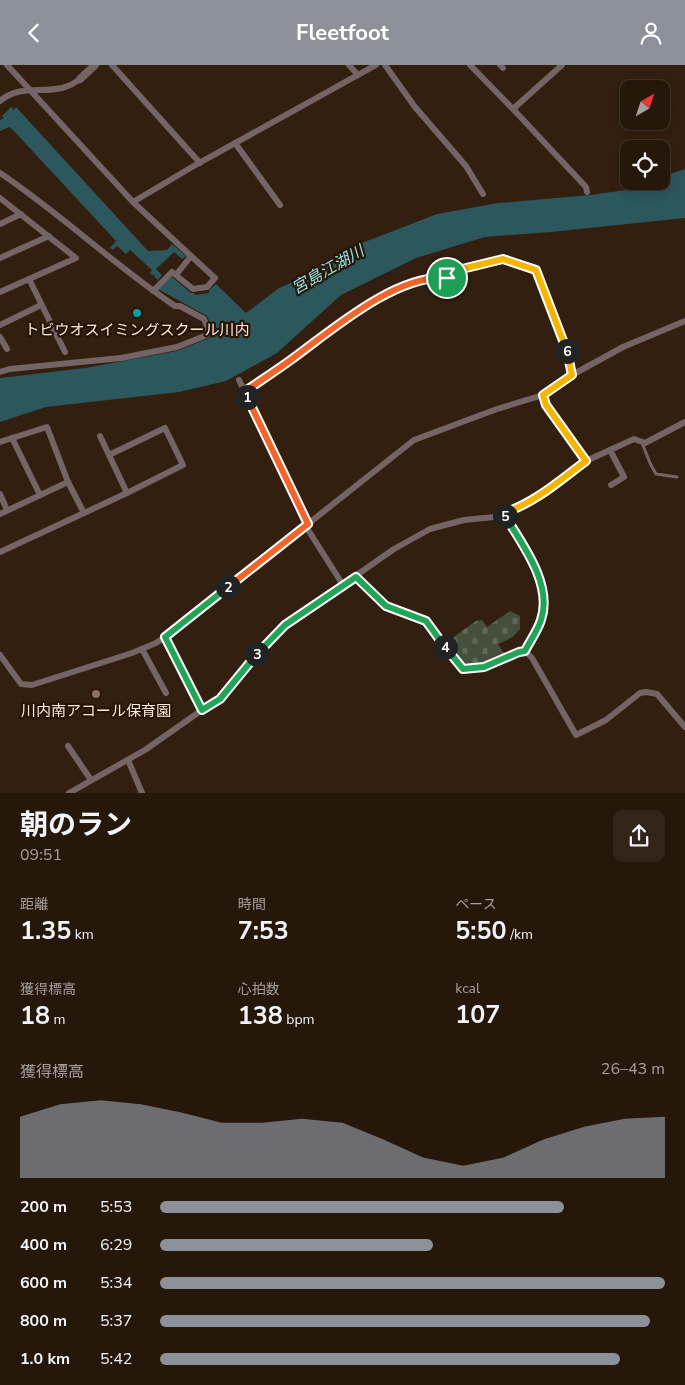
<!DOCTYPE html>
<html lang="ja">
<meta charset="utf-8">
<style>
:root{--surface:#26170b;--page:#322419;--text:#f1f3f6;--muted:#a49f9d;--line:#42362c;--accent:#8c9099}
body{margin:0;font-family:"Nunito Sans","Noto Sans JP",sans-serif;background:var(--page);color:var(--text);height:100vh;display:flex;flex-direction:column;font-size:19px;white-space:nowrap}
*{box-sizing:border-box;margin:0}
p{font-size:16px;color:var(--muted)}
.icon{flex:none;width:28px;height:28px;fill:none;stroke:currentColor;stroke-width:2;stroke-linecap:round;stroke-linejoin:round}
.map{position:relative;height:728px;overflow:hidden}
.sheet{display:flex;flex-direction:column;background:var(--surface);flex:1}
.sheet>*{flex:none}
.needle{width:32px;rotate:39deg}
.controls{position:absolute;left:620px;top:15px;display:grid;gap:10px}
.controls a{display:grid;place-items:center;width:50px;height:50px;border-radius:10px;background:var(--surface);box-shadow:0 2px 12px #0003,0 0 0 1px var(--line);font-size:25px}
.pin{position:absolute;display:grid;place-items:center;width:42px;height:42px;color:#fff;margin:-21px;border:2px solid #fff;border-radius:50%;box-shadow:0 1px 5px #0007}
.km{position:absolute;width:25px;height:25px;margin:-12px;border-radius:50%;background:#222;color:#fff;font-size:14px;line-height:25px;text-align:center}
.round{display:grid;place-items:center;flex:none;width:52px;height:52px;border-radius:10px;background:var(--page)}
.head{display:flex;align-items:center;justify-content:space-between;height:85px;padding:0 20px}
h1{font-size:28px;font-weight:700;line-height:38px}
.figures{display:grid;grid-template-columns:repeat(3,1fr);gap:8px;height:85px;padding:5px 20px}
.figures div{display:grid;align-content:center}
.figures b{font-size:25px;font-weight:700}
.figures small{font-size:14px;font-weight:400}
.figures p{font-size:14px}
.chart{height:140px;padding:10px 20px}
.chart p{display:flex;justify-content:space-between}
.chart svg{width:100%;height:90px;margin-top:5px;fill:var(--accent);opacity:.7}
ul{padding:0 20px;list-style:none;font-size:16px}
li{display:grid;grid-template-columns:80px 60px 1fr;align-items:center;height:38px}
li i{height:12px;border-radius:6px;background:var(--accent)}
header{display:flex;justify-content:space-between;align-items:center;height:65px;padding:0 20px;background:var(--accent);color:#fff;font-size:22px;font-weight:700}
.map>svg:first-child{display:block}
</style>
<header><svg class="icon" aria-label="back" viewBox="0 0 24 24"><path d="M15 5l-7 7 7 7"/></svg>Fleetfoot<svg class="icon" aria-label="person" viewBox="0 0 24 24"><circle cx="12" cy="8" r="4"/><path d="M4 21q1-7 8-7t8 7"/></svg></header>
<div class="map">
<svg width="685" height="728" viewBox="0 0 685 728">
<defs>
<pattern id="cemetery-stones" width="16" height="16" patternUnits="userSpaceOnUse" patternTransform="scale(1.25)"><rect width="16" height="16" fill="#464f3c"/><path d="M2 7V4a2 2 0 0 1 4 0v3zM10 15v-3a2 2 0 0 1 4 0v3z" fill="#616858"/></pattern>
</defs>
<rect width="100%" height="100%" fill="#331f0f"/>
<path fill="url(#cemetery-stones)" d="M510,546l10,5v13l-7,8 -15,7 7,11 -30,10 -12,-1 -18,-21 31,-22 6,-1 5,7z"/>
<g fill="#2c575c">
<path d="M11,42l3,3 2,-3 132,144 19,-1 5,-6 14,12 -4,3 -8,-7 -18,17 6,6 -4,5 -4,-4 1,-1h-3l-2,-2 2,-3 -22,-20 -4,4 -9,-8 -4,4 -3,-2 6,-7 -103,-111 -4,-3 -9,4v-11l4,-2 -2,-2z"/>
<path d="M685,104v49l-134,14 -66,5 -69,21 -75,37 -64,58 -51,28 -47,11 -133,15 -46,15v-44l85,-10 92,-17 35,-14 1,-8 -6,-13 -49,-27 11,-11 3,-1 19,16h3l1,2 14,-2v-3l7,-6 30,29 33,-25 23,-10 47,-30 88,-34 61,-11 92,-8 43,-6 19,-8h9v-4z"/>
</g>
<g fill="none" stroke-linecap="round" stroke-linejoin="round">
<path stroke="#756466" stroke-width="3" d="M642,378l8,20 6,11 21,3"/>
<g stroke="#756466" stroke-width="6">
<path d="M7,0l126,137 59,-35 184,-102"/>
<path d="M112,0l88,98"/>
<path d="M349,0l9,10"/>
<path d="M385,0l30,42 51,59 17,28"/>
<path d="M470,0l43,44 49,-44"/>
<path d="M500,0l3,3"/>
<path d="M0,36c18,-16 41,-8 62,-13 7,-2 13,-5 18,-9"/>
<path d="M513,44l73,78 1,5"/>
<path d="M235,78l45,62"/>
<path d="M0,108c61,41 114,92 175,133h5l24,13 5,13 -2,3 -30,12 -56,11 -111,11 -10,3"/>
<path d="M0,133l76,60 -76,34"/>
<path d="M133,137l58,54"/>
<path d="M0,159l21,-10"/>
<path d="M0,193l49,-22"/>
<path d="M29,214l36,73"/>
<path d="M153,226l19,-19 21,17 14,-2 8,-9 -24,-22 -15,19"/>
<path d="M0,260l41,-20"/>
<path d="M0,272l7,12"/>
<path d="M572,310l51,-28 62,-26"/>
<path d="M239,315l69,144"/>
<path d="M244,327l47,-32 51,-39 52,-31 39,-13 14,1 15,-9 41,-10 33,11 32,85 4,20 -29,20 3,10 40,56"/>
<path d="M12,373l28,57"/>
<path d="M0,377l47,-15 21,55 16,31 -84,39"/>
<path d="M610,385l14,27 -13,8"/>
<path d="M109,390l56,-27 18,37 -56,28"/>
<path d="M0,429l7,16"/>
<path d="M84,448l43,-20 -27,-57"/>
<path d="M504,448c17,29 49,71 37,107 -3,10 -11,21 -16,31"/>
<path d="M0,449l68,-32"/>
<path d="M305,460l38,60"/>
<path d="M356,512l30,29 40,15 37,48 21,-2 35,-15 6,-1 7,7 44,77 30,-15 34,-27 6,-1 11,2 28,33"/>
<path d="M165,572l249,-197 83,-31 46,-14"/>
<path d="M142,584l24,44"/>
<path d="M0,590l21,29 11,1 100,-32 24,-10 9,-6 37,73"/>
<path d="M68,681l23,34"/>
<path d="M128,695l14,33"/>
<path d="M69,728l76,-43 57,-40 18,-11 35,-43 30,-31 109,-76 36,-20 34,-9 30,-3 24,-9 20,-10 48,-37 48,-22 11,4 40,-21"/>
</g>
<path stroke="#756466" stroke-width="8" d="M80,14l15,-14"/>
</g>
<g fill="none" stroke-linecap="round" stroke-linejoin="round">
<g stroke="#fff" stroke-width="10">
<path id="split-1" d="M247,332l-3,-5c16,-11 33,-22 48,-33 40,-29 104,-85 155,-81"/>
</g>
<g stroke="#fff" stroke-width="10">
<path id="split-2" d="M228,522l80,-63 -61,-127"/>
</g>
<g stroke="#fff" stroke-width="10">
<path id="split-3" d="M228,522l-63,50 37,73 18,-11 37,-45"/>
</g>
<g stroke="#fff" stroke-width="10">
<path id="split-4" d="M257,589l28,-29 71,-48 30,29 40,15 19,26"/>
</g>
<g stroke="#fff" stroke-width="10">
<path id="split-5" d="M445,582l18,22 21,-2 35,-15 6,-1c5,-10 13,-21 16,-31 12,-35 -18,-75 -36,-104"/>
</g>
<g stroke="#fff" stroke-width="10">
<path id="split-6" d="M505,451l-1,-3c32,-11 55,-32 82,-52l-40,-56 -3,-10 29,-20 -5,-24"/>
</g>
<g stroke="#fff" stroke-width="10">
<path id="split-7" d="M447,213l15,-9 41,-10 33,11 31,81"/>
</g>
<use href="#split-1" stroke="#f0652b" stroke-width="6"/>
<use href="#split-2" stroke="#f0652b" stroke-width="6"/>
<use href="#split-3" stroke="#22a559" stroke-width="6"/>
<use href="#split-4" stroke="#22a559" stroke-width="6"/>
<use href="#split-5" stroke="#22a559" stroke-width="6"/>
<use href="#split-6" stroke="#f5b400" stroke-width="6"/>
<use href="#split-7" stroke="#f5b400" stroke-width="6"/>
</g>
<circle fill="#0f9aa8" stroke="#291506" stroke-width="2" cx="137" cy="248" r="5"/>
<circle fill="#8d6e63" stroke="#291506" stroke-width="2" cx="96" cy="629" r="5"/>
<g text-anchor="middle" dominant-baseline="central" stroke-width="4.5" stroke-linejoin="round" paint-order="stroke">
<g font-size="15" fill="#f6e8de" stroke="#291506">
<text x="137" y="265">トビウオスイミングスクール川内</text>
<text x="96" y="646">川内南アコール保育園</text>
</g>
<g font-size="16" font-style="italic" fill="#92e2eb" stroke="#291506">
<text transform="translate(328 205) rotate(-30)">宮島江湖川</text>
</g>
</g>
</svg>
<div class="controls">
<a><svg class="needle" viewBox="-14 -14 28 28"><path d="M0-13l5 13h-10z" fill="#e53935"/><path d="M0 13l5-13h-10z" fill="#a49f9d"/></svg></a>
<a><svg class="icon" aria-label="locate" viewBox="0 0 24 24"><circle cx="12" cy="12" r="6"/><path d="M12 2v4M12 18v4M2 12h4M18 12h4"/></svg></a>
</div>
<div class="pin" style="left:447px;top:213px;background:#1e9e55"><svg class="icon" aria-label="arrive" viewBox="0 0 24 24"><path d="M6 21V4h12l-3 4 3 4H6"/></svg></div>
<b class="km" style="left:247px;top:332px">1</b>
<b class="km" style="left:228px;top:522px">2</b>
<b class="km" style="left:257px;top:589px">3</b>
<b class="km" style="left:445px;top:582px">4</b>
<b class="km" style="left:505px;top:451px">5</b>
<b class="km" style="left:567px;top:286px">6</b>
</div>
<section class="sheet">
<div class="head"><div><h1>朝のラン</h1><p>09:51</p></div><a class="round"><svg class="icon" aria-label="share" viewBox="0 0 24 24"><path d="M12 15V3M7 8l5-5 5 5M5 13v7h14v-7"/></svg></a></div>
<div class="figures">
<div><p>距離</p><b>1.35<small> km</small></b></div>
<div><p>時間</p><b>7:53</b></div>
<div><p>ペース</p><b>5:50<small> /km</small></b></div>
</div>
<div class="figures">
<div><p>獲得標高</p><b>18<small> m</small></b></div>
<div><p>心拍数</p><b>138<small> bpm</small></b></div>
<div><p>kcal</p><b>107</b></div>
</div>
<div class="chart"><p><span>獲得標高</span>26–43 m</p>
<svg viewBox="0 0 160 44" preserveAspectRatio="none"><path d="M0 44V14L10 8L20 6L30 8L40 12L50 17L60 17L70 15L80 17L90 25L100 34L110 38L120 34L130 25L140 19L150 15L160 14V44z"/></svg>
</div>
<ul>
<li><b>200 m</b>5:53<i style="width:80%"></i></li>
<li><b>400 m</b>6:29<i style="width:54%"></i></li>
<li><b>600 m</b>5:34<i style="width:100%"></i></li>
<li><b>800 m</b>5:37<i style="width:97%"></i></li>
<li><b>1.0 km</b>5:42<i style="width:91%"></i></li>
</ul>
</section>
